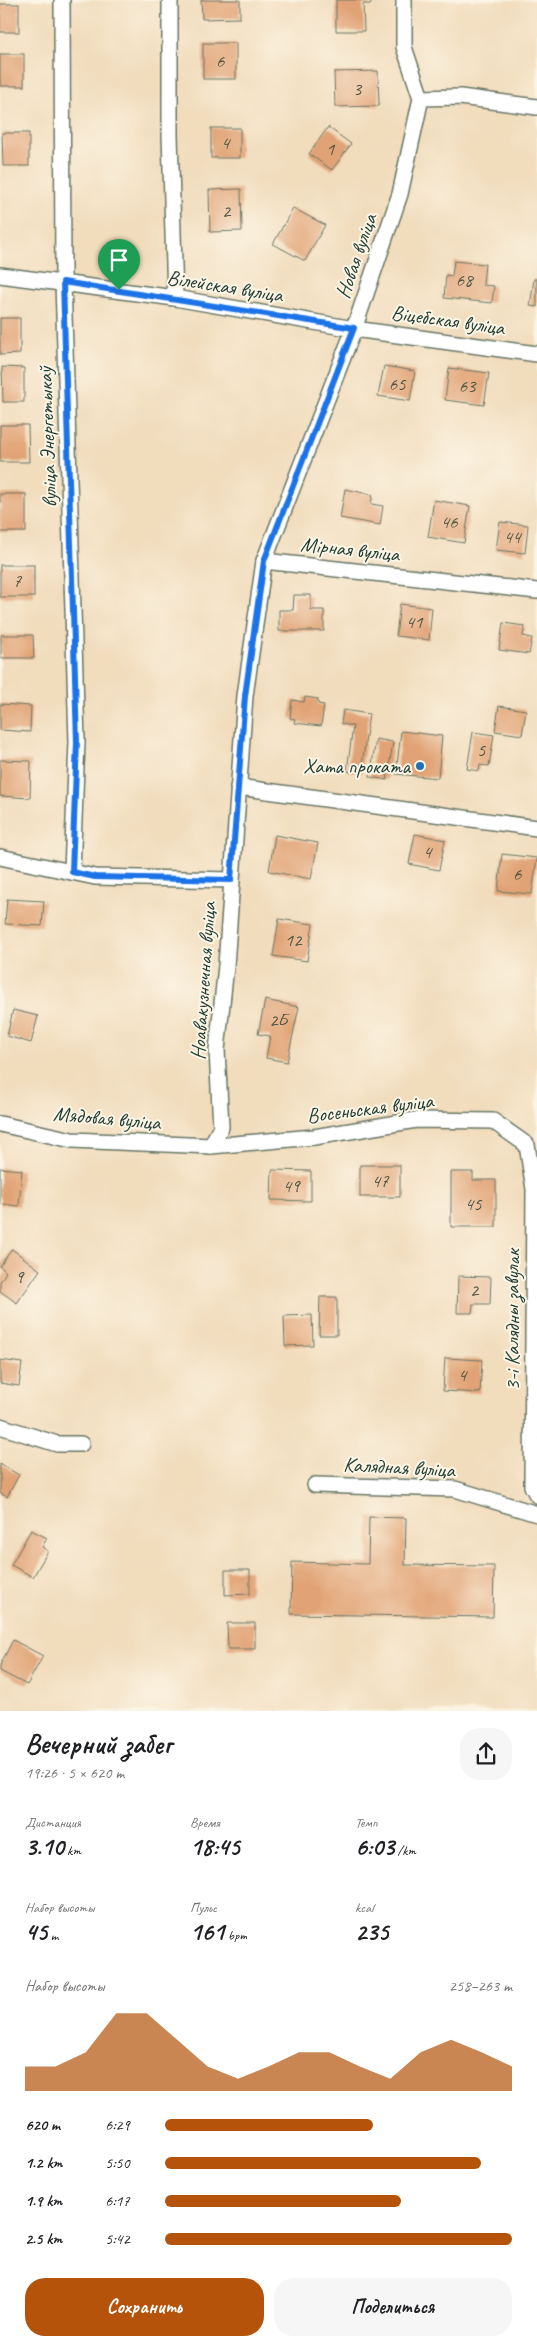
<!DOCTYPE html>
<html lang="ru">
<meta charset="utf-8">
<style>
:root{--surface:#fff;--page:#f6f6f6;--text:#202124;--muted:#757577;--accent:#b45309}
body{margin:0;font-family:Caveat,sans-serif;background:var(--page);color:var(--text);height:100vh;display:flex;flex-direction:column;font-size:19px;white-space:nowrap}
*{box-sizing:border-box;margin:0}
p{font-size:16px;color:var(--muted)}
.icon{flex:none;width:28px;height:28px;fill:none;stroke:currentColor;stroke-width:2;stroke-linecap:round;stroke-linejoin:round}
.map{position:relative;height:1711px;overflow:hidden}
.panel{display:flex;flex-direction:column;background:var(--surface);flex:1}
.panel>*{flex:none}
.pin{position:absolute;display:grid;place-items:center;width:42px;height:42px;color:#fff;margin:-51px -21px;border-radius:50% 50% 50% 0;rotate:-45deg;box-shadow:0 0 5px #0007}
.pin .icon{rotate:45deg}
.round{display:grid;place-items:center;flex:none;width:52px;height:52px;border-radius:20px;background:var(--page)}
.head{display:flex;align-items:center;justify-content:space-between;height:85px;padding:0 25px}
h1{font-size:28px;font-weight:700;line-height:38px}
.figures{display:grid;grid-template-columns:repeat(3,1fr);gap:8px;height:85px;padding:5px 25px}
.figures div{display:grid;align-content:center}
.figures b{font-size:25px;font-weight:700}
.figures small{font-size:14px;font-weight:400}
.figures p{font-size:14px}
.chart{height:140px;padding:10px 25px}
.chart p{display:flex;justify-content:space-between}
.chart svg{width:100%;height:90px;margin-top:5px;fill:var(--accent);opacity:.7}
.cta{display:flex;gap:10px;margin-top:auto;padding:10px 25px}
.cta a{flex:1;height:58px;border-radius:20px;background:var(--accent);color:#fff;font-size:20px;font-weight:700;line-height:58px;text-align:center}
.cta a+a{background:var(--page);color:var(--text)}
ul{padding:0 25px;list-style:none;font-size:16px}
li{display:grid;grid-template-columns:80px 60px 1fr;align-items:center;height:38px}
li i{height:12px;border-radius:6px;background:var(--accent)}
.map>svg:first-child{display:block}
</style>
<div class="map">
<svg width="537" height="1711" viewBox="0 0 537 1711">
<rect width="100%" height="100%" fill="#fcf5e5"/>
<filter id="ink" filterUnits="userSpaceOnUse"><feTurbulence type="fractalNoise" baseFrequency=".02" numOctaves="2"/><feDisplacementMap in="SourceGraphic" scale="10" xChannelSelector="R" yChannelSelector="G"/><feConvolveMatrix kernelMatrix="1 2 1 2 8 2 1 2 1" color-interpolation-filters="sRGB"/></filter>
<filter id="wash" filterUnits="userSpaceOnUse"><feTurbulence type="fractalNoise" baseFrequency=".0096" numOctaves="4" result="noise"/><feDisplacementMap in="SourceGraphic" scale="20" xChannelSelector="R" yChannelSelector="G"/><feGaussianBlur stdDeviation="1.12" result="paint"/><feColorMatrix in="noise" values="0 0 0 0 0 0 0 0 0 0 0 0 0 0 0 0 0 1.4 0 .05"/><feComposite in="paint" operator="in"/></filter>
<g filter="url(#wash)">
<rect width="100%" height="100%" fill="#f1dcbc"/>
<g id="blocks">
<g fill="#e1a374">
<path d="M201,0h39v18l-38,1z"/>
<path d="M336,0h35v4h-8l1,27h-28z"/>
<rect x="0" y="4" width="19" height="28"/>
<rect x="203" y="43" width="33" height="36"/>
<rect x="0" y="54" width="24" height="32"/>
<path d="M378,71l1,35 -44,1 -1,-35z"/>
<path d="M328,127l23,17 -19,26 -23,-16z"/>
<rect x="211" y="128" width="29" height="30"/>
<path d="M2,133h27v33h-26z"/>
<path d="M241,189l1,42 -32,1 -1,-42z"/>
<path d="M293,208l32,17 -20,36 -32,-17z"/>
<path d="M454,261l31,3 -2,21 11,1 -2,17 -48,-5 2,-23 6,1z"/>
<path d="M534,279h3v28l-7,-1z"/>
<path d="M0,318h20v36l-20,1z"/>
<path d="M384,366l31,5 -5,30 -32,-5z"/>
<path d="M2,367l22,1v34h-21z"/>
<path d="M449,368l40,5 -5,32 -39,-5z"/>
<path d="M0,425h28l1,37h-29z"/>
<path d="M345,489l28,6 -2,9 12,2 -3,19 -40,-7z"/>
<rect x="0" y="494" width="26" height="38"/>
<path d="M434,500l36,6 -6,37 -36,-6z"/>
<path d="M500,522l28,3 -3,28 -29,-3z"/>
<rect x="0" y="565" width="34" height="32"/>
<path d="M294,595h17v15h13v21h-45v-21h14z"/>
<path d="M400,604l32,4 -3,32 -33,-4z"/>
<path d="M503,623l22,3 -2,10 9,2 -3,16 -30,-4z"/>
<path d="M1,635h32l1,23h-33z"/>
<path d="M305,697l13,2v5l6,1 -3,21 -27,-3 1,-4 -5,-1 2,-18 12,2z"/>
<path d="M0,704l31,2 -1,26 -30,-2z"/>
<path d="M499,706l27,4 -4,25 -27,-4z"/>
<path d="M343,710l26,4 -8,59 -14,-2 6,-45 -12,-2z"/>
<path d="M401,731l41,5 -4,42 -42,-4z"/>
<path d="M473,732l21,3 -5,31 -9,-1 -1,6 -12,-2z"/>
<path d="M376,739l17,3 -6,38 -17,-3z"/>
<path d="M0,760l31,1 -1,37 -30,-2z"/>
<path d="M415,834l30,6 -6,30 -30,-6z"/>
<path d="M275,835l43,8 -7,36 -42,-8z"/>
<path d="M502,854l35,4 -5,36 -34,-3z"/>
<path d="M7,899l37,2 -2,25 -37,-2z"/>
<path d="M279,919l34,5 -6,37 -34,-5z"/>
<path d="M265,1000l34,7 -12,55 -21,-4 4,-22 -12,-2z"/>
<path d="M13,1010l25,6 -7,27 -24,-7z"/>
<rect x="360" y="1165" width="40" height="32"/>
<path d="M0,1168l22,2 -3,36 -19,-2z"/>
<path d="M272,1170l39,1v30l-40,-1z"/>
<path d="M451,1172h22v8h23v47h-45z"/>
<path d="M12,1249l28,21 -23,33 -17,-12v-9l6,-10 -6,-6z"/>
<path d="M458,1276l33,1 -1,27h-17l-1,9h-15z"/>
<path d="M320,1297h17v38h-18z"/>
<path d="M312,1315l1,30 -28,1 -1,-30z"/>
<path d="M445,1358l37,2 -2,33 -37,-2z"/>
<path d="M0,1360l22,3 -3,23 -19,-3z"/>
<path d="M0,1464l19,11 -12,22 -7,-4z"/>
<path d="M369,1517l37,1 -1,47 89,1 -1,51 -202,-3 1,-52 76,2z"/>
<path d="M31,1530l16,8 -5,9 6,4 -15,26 -22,-12z"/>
<path d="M225,1570h25v24l-25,1z"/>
<path d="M227,1623h28v26h-27z"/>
<path d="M13,1640l30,16 -16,29 -27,-14v-6z"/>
</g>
</g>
</g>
<g filter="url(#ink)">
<use href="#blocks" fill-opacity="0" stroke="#687564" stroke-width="1"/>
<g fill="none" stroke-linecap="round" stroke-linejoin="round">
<g stroke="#687564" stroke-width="18">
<g id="minor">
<path d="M62,0l1,282 14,459 -5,131"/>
<path d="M170,0v135l5,163"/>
<path d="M404,0v47l17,51"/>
<path d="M0,275l175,23 179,31 183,25"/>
<path d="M264,561l90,-232 46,-135 21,-96 39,-1 77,10"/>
<path d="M238,787l299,41"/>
<path d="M0,857l95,20 136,3"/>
<path d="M0,1124l72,16 139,6 103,-9 102,-17 77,1 34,24 7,44 -2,297 5,9"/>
<path d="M211,1146l10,-19 -4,-77 9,-84 19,-270 19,-135 273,30"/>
<path d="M0,1426l57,18h24"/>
<path d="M315,1485l140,4 82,25"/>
</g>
</g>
<use href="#minor" stroke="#fff" stroke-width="15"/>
</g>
</g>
<g fill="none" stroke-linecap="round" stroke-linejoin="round" filter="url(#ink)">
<g stroke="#fff" stroke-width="10">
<path id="route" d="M63,282l291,46 -90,233 -19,135 -14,184 -136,-3 -23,-5 5,-130z"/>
</g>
<use href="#route" stroke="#1a73e8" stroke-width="6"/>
</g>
<circle fill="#1f6fb2" stroke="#fcf5e5" stroke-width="2" cx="420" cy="766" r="5"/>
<g text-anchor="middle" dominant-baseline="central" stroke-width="4" stroke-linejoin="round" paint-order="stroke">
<g font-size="19" fill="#505644">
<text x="220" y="61">6</text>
<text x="357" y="89">3</text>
<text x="225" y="143">4</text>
<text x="330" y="149">1</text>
<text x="226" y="211">2</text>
<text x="464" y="280">68</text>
<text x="397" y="384">65</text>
<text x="467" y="386">63</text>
<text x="449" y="522">46</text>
<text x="512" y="537">44</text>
<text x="17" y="581">7</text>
<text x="414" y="622">41</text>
<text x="481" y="750">5</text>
<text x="427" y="852">4</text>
<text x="517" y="874">6</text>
<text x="293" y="940">12</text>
<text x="278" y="1020">2Б</text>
<text x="380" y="1181">47</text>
<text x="291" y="1186">49</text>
<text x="473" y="1204">45</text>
<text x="19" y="1277">9</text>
<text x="474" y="1290">2</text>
<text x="462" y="1375">4</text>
</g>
<g font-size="21" fill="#1f3d34" stroke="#fcf5e5">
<text transform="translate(356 256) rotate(-71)">Новая вуліца</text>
<text transform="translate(225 286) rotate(9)">Вілейская вуліца</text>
<text transform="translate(448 320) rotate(8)">Віцебская вуліца</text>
<text transform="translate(47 437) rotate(-92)">вуліца Энергетыкаў</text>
<text transform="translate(350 549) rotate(6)">Мірная вуліца</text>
<text transform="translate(203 981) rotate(-86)">Ноавакузнечная вуліца</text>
<text transform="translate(370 1108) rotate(-7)">Восеньская вуліца</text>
<text transform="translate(107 1118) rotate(5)">Мядовая вуліца</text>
<text transform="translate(512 1320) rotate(-90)">3-і Калядны завулак</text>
<text transform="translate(399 1467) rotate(3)">Калядная вуліца</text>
</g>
<g font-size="21" fill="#1f3d34" stroke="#fcf5e5" text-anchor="end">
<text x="410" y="766">Хата проката</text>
</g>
</g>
</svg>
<div class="pin" style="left:119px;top:290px;background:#1e9e55"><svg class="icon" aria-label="arrive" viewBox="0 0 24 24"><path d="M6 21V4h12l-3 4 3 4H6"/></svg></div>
</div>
<section class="panel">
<div class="head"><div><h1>Вечерний забег</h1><p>19:26 · 5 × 620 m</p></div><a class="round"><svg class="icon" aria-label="share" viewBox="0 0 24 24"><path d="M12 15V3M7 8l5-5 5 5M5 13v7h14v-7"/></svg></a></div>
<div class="figures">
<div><p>Дистанция</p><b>3.10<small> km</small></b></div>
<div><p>Время</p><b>18:45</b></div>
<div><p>Темп</p><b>6:03<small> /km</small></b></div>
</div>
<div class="figures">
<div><p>Набор высоты</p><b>45<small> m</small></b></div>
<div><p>Пульс</p><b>161<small> bpm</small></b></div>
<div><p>kcal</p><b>235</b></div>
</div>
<div class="chart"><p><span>Набор высоты</span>258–263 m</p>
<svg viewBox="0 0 160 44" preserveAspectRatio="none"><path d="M0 44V32L10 32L20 25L30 6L40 6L50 19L60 32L70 38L80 32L90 25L100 25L110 32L120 38L130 25L140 19L150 25L160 32V44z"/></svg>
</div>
<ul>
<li><b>620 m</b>6:29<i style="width:60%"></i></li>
<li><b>1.2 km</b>5:50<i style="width:91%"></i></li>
<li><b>1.9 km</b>6:17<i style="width:68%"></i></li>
<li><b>2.5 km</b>5:42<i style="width:100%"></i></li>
</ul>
<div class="cta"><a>Сохранить</a><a>Поделиться</a></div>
</section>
